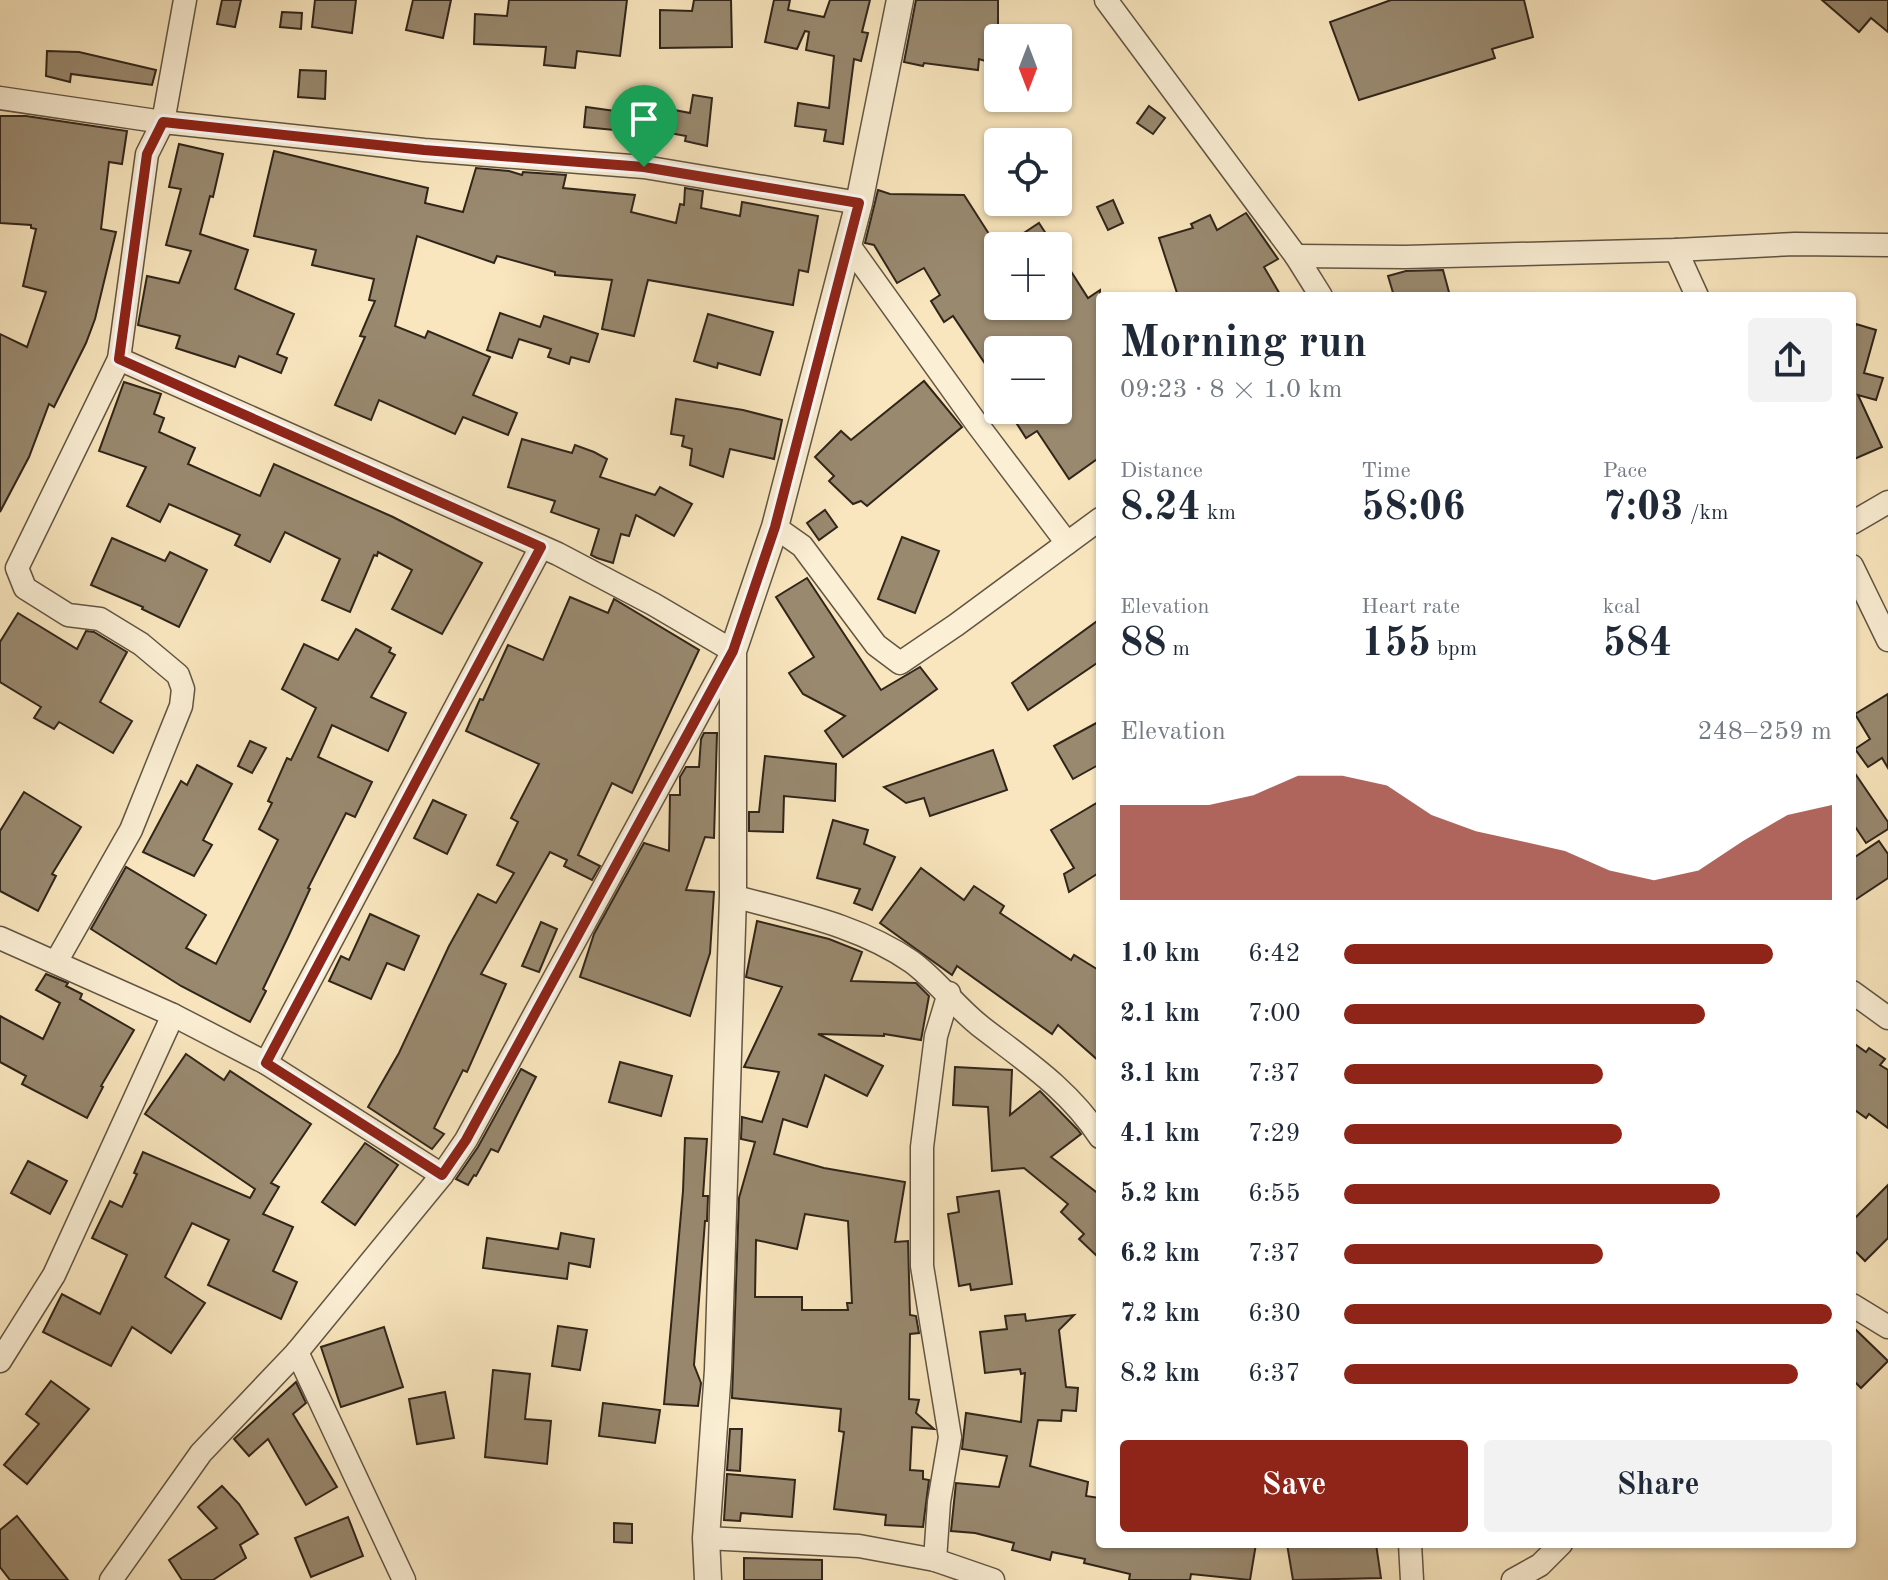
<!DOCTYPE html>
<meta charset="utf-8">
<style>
:root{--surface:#fff;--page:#f2f2f3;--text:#1f2937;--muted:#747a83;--accent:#8f2418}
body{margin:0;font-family:"Old Standard TT",serif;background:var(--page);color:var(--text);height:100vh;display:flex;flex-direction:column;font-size:30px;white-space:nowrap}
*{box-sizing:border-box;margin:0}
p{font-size:26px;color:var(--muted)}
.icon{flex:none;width:44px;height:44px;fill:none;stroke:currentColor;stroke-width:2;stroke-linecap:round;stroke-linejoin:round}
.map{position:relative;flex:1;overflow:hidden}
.panel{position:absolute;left:1096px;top:292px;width:760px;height:1256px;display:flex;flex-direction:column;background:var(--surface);border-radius:8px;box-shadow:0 2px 6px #0004}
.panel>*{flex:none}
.needle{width:52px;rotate:180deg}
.buttons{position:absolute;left:984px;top:24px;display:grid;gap:16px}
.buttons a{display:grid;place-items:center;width:88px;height:88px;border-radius:8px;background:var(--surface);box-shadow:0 2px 6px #0004;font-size:40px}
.pin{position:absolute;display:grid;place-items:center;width:68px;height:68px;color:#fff;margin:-82px -34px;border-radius:50% 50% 50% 0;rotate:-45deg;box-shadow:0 0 8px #0007}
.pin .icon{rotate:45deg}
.round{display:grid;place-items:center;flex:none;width:84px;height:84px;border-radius:8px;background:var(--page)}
.overview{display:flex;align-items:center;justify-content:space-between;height:136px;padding:0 24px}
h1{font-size:44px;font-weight:600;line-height:60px}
.figures{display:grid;grid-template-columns:repeat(3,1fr);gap:12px;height:136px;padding:8px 24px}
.figures div{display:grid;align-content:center}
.figures b{font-size:40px;font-weight:600}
.figures small{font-size:22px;font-weight:400}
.figures p{font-size:22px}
.chart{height:224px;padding:16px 24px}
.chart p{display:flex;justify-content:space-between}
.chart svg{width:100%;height:144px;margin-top:8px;fill:var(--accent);opacity:.7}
.action{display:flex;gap:16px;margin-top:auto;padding:16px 24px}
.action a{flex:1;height:92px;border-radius:8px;background:var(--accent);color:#fff;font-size:32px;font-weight:600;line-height:92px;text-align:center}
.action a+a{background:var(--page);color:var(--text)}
ul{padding:0 24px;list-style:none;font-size:26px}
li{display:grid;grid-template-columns:128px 96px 1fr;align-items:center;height:60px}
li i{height:20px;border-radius:10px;background:var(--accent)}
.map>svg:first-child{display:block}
</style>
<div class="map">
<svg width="1888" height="1580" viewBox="0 0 1888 1580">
<rect width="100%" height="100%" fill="#f9e6be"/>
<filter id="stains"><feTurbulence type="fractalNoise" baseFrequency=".0025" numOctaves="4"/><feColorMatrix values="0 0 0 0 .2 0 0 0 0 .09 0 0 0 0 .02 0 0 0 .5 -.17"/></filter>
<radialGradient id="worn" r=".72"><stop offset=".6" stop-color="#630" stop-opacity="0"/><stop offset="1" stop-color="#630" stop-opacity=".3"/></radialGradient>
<g fill="#99896f" stroke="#30251a" stroke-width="2" fill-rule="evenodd">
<path d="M222,0h19l-6,27 -18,-3z"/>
<path d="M315,0h41l-4,33 -40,-6z"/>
<path d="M413,0h38l-8,38 -37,-8z"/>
<path d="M509,0h118l-7,56 -43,-5 -2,17 -31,-3 2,-18 -72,-3 1,-30 32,2z"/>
<path d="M694,0h37l1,47 -72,1v-38l32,1z"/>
<path d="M774,0h16l-2,10 36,7 6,-17h40l-8,32 6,1 -7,28 -7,-2 -11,85 -19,-3 2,-11 -31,-4 3,-23 31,5 5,-52 -28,-6 3,-18 -4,-1 -8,18 -32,-7z"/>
<path d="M916,0h82v65l-19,-6 -1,11 -54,-7 -1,3 -19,-4z"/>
<path d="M1391,0h133l9,37 -41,12 3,9 -136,42 -29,-78z"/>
<path d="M1822,0h66v32l-17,-14 -12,14z"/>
<path d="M282,12l20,1 -1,16 -21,-2z"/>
<path d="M47,51l32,1 77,18 -4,15 -81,-11 -1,8 -24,-6z"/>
<path d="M300,70l26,1 -1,28 -27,-2z"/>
<path d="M693,95l19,3 -5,48 -22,-5 1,-5 -43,-8h-29v2l-30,-3 2,-20 29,4h38l1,-5 36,7z"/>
<path d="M1149,106l16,12 -12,16 -16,-11z"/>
<path d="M0,116h26l101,15 -5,33 -13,-2 -8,67 15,3 -21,87 -9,24 -32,64 -5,-3 -20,53 -29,55v-178l27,13 19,-55 -23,-6 13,-57 -5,-1v-3l-31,-2z"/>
<path d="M179,144l44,10 -10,43 -3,-1 -10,38 48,16 -13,39 59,25 -17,40 10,4 -6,15 -42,-17 -4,11 -59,-19 4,-12 -42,-11 9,-49 32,7 12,-32 -25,-6 15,-56 -12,-2z"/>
<path d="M274,151l154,37 -3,15 38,9 13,-44 33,3 13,4 1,-3 43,3 -3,13 72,7 -4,17 45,11 4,-19 4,1 1,-17 18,3 -2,17 39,8 2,-14 76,14 -10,56 -9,-2 -6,35 -145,-25 -14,56 -32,-7 10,-49 -57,-5v-3l-58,-16 -3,7 -77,-27 -22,90 30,12 3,-7 62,26 -17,38 44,18 -9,22 -45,-18 -8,17 -76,-34 -8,20 -36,-15 30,-68 -5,-1 15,-35 -6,-1 5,-21 -62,-14 4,-15 -62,-14z"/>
<path d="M878,190l12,4 74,1 34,53v58h60v-55l30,47 12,-8v167l-31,22 -32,-48 -11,7 -18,-28h50v-60h-60v33l-45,-67 -9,6 -13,-21 9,-6 -16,-27 -27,15 -23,-38 -9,-2z"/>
<path d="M1113,200l10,23 -15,7 -11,-23z"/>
<path d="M1246,213l32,46 -14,8 17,29h-103l-19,-58 34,-10 -2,-4 19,-9 7,15z"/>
<path d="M1039,223l15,23h-50z"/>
<path d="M1443,270l7,26h-56l-6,-20 18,-5z"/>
<path d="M500,313l40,14 4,-11 54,18 -9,28 -18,-5 -2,7 -21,-7 3,-8 -32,-10 -7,19 -25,-8z"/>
<path d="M708,314l65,18 -13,43 -42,-12 -1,5 -23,-7z"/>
<path d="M1856,324l20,6 -12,43 19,5 -7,22 -18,-5 24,52 -30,13v-123z"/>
<path d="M924,381l38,46 -95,79 -6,-5 -8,3 -24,-23 5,-5 -19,-19 26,-26 10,9z"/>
<path d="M124,382l37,12 -7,20 10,4 -5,14 36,16 -7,16 72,32 14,-32 119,53 89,46 -40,71 -50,-25 20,-39 -34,-18 -1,4 -3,-1 -24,57 -28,-12 18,-41 -55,-27 -15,30 -35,-17 5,-10 -71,-31 -9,18 -33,-16 19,-39 -47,-16z"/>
<path d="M676,399l67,11 39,10 -8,39 -44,-10 -7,28 -33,-12 2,-16 -10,-3 2,-10 -13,-2z"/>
<path d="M522,439l50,14 3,-8 19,7 13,7 -7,18 55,18 5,-8 32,17 -18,32 -38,-21 -7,21 -8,-2 -8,29 -16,-5 -6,-3 8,-26 -48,-17 4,-11 -47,-14z"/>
<path d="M825,510l12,17 -18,13 -12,-17z"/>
<path d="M902,537l37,14 -24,62 -37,-14z"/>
<path d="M112,538l53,23 5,-9 37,18 -28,57 -37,-18 1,-2 -52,-22z"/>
<path d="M807,578l74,112 39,-23 17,22 -94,68 -18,-26 20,-15 -42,-22 -14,-21 25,-16 -38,-60z"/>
<path d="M570,597l38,16 6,-14 85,51 -67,143 -20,-10 -34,72 22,11 -8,14 -28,-14 3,-6 -17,-8 -69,122 25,10 -39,88 -4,-2 -29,58 10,6 -12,15 -64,-42 31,-54 50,-107 29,-52 18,9 18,-30 -17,-8 21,-43 -7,-4 28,-54 -73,-33 14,-32 3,1 25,-55 35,15z"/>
<path d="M18,613l59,36 9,-18 8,1 33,20 -27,50 32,19 -19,32 -54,-31 -5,7 -20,-11 7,-11 -41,-25v-40z"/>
<path d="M1100,619v42l-72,49 -16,-27z"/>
<path d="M356,629l35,19 -2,4 6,3 -24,42 35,16 -18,38 -56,-26 -14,32 54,25 -17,35 -9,-4 -38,75 2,1 -22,48 -25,52 3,2 -16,31 -69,-36 -90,-57 35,-62 80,48 -20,33 30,16 62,-124 -19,-11 13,-26 -4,-2 19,-43 4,2 25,-52 -34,-19 22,-45 34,16z"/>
<path d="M1888,694v74l-6,-10 -14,9 -13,-18 15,-10 -15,-25z"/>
<path d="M1100,721v43l-27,15 -19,-33z"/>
<path d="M704,733h13l-3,105 -9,-1 -19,53 28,2 -4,61 -20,63 -110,-39 14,-43 50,-91 25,8 1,-56h10v-18l6,-10h13l2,-28z"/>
<path d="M250,741l16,7 -14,25 -14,-7z"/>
<path d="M993,750l14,40 -77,26 -6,-18 -18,5 -22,-16z"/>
<path d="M765,756l71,8 -1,37 -51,-5 -1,36 -34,-1v-19h10z"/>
<path d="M197,765l35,19 -29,56 9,5 -18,31 -51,-24 38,-71 6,4z"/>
<path d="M1852,769l36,53v7l-22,14 -14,-21z"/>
<path d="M24,792l57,35 -29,47 4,2 -18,35 -38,-20v-60z"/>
<path d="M433,800l33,15 -19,39 -33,-16z"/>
<path d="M1100,801v71l-31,20 -5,-18 10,-6 -23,-38z"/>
<path d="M833,820l35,10 -4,14 31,13 -23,53 -18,-7 6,-14 -43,-11z"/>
<path d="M1879,841l9,13v24l-36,24v-43z"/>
<path d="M921,868l43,32 10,-14 30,20 -4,7 71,47 3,-5 26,16v91l-42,-37 -6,9 -95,-68 -5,9 -72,-52z"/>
<path d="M370,914l49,22 -15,34 -17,-7 -16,36 -42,-18 12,-25 8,4z"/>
<path d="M757,921l72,18 33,13 -11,29 65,2 13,13 -8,44 -37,-6v2l-66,-2 65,32 -16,30 -42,-21 -18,52 -24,-8 -9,35 50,14 81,14 -10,60 13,-1 2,74 6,1 3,17 -9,1 -1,65 10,1 -3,13 18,16 -22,-2 -2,43 13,1v8l6,1 -6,47 -38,-2 1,-10 -52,-6 10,-77 -5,-1 2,-22 -109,-11 7,-200 16,-56 -14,-3 1,-22 20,5 17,-50 -35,-5 38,-80 -36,-10zM805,1214l43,7 4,82h-5l1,7h-46v-13h-47l1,-57 41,9z"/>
<path d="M541,922l16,7 -18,43 -17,-6z"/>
<path d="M46,974l22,9 -2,3 16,8 -2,5 54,31 -33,56 2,1 -16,31 -65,-34 4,-8 -26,-14v-46l43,23 17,-36 -24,-13z"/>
<path d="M1852,1042l14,10 3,-4 16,11 -5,6 8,5v58l-19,-14 -3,4 -14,-10z"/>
<path d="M186,1054l38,26 6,-9 81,53 -40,59 8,4 -16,27 30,13 -20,44 24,11 -16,37 -73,-34 21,-45 -37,-17 -27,54 40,26 -34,50 -39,-26 -21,39 -68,-34 19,-38 38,20 27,-59 -35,-17 18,-37 12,6 15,-33 -3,-1 9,-21 107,46 5,-9 -110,-75z"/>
<path d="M620,1062l52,14 -11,40 -52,-14z"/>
<path d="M955,1067l57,3 -2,45 30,-24 37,38 4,5 -30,23 49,38v64l-21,-20 5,-5 -23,-22 7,-8 -44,-36 -32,3 -4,-64 -35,-2z"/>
<path d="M521,1069l15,8 -38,75 -7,-3 -15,27 -2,-1 -6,10 -12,-6 22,-32z"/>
<path d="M685,1138l22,1 -4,57h5l-1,25h-2l-11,144 7,18 -3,23 -34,-2 19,-213z"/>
<path d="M365,1143l33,22 -43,60 -33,-23z"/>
<path d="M28,1161l39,20 -17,33 -39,-21z"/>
<path d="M1888,1185v53l-23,23 -13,-13v-27z"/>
<path d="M999,1191l13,93 -41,6 -1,-6 -11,2 -11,-72 11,-2 -2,-15z"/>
<path d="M561,1233l33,6 -4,28 -21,-4 -2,16 -84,-11 4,-30 71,11z"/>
<path d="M1025,1314l1,7 48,-6 -15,15 7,57 12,1 -2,23 -14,-1 -1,11 -23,-1 -8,46 58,16 -2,14 14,2v46h156l-6,36 -59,-6 -1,6h-61l1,-6 -46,-11 1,-4 -33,-7 -2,8 -38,-10 2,-7 -39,-10 -24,-2 5,-48 43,4 8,-31 -45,-7 4,-36 55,9 4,-49 -4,1 -1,-5 -35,4 -5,-41 27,-3 -2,-13z"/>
<path d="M558,1326l29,4 -7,40 -28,-4z"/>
<path d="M1852,1326l36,35 -27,27 -9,-9z"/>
<path d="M384,1327l19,60 -62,20 -20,-60z"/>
<path d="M493,1370l37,4 -5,45 26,2 -4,43 -62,-7z"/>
<path d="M51,1381l38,28 -62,75 -23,-19 35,-41 -13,-10z"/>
<path d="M296,1382l10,21 -13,11 44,73 -31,18 -38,-66 -19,17 -15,-17z"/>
<path d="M445,1392l9,46 -37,6 -8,-45z"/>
<path d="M603,1403l57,7 -5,33 -56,-7z"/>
<path d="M730,1429h12l-2,42 -13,-1z"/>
<path d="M727,1474l68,6 -3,37 -51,-4 -1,8 -16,-1z"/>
<path d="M222,1486l17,18 19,30 -18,11 6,13 -33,22h-31l-13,-20 48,-32 -19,-21z"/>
<path d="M17,1516l51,64h-58l-10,-13v-37z"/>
<path d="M348,1517l15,39 -52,21 -16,-39z"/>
<path d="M614,1523l18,1v19l-18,-1z"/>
<path d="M1287,1544h89l5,34 -88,2z"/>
<path d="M744,1558l78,2v20h-78z"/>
</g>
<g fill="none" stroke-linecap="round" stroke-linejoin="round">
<g stroke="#625543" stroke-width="25">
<g id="minor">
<path d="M1106,0l190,256 25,40"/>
<path d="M0,98l163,24 261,28 220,17 215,36"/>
<path d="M848,244l129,180 90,119"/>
<path d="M1676,250l21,46"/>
<path d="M1296,256l109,1 271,-7 119,-6 93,1"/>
<path d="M1852,523l36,-21"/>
<path d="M775,527l27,19 74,99 24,18 56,-38 144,-106"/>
<path d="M1852,566l36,74"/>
<path d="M733,896c61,17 126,29 179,66 27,20 45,47 72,67 43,33 85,61 116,108"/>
<path d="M0,938l173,77 93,48 176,112"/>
<path d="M56,962l75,-132 50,-124 2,-17 -5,-14 -37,-31 -41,-25 -32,-4 -43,-27 -8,-20 102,-209"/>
<path d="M1852,992l36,26"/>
<path d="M266,1063l275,-516"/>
<path d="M1852,1305l36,22"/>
<path d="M297,1352l107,228"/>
<path d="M0,1361l54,-86 119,-260"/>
<path d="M706,1538l153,8 76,14 58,20"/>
<path d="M1410,1544l2,36"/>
<path d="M935,1560l4,-58 11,-65 -28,-171v-119l14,-111 13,-43"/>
<path d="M111,1580l90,-127 96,-101 145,-177 24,-35 267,-489 -80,-47 -95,-50 -439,-195 28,-205 16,-32 22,-122"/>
<path d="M1513,1580l27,-15 21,-21"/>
</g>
</g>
<g stroke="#625543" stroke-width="29">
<path id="tertiary" d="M708,1580l-2,-42 12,-168 15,-474v-245l42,-124 84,-324 41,-203"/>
</g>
<use href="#minor" stroke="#fbefd5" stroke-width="22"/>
<use href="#tertiary" stroke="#fbefd5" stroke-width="26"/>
</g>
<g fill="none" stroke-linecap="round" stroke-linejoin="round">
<g stroke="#fff" stroke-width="16">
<path id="route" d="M163,122l261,28 220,17 215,36 -84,324 -42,124 -267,489 -24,35 -176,-112 275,-516 -422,-188 28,-205z"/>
</g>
<use href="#route" stroke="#8f2418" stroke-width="10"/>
</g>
<rect width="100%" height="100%" filter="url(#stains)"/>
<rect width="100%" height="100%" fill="url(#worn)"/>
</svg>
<div class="buttons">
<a><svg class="needle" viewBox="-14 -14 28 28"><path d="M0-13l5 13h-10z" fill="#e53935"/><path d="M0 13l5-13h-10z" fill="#747a83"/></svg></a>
<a><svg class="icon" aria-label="locate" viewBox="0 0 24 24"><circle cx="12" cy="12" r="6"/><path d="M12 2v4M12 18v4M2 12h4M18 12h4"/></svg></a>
<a>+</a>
<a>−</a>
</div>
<div class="pin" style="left:644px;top:167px;background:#1e9e55"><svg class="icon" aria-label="arrive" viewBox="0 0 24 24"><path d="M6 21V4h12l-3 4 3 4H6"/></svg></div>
<section class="panel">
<div class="overview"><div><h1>Morning run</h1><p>09:23 · 8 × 1.0 km</p></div><a class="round"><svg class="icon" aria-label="share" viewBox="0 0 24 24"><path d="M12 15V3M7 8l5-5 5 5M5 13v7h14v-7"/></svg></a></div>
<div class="figures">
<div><p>Distance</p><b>8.24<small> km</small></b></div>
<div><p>Time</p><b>58:06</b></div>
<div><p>Pace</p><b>7:03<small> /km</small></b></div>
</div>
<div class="figures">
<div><p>Elevation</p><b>88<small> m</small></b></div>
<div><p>Heart rate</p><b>155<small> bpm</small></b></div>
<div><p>kcal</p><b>584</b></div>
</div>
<div class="chart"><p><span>Elevation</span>248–259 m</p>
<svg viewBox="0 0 160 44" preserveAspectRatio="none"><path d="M0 44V15L10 15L20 15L30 12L40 6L50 6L60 9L70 18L80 23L90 26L100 29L110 35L120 38L130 35L140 26L150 18L160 15V44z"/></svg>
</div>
<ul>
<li><b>1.0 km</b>6:42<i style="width:88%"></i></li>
<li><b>2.1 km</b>7:00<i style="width:74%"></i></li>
<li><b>3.1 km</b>7:37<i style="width:53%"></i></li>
<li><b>4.1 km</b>7:29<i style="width:57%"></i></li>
<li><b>5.2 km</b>6:55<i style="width:77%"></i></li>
<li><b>6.2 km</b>7:37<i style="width:53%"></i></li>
<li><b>7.2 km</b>6:30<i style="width:100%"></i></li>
<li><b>8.2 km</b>6:37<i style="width:93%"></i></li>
</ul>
<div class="action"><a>Save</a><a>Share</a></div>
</section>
</div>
